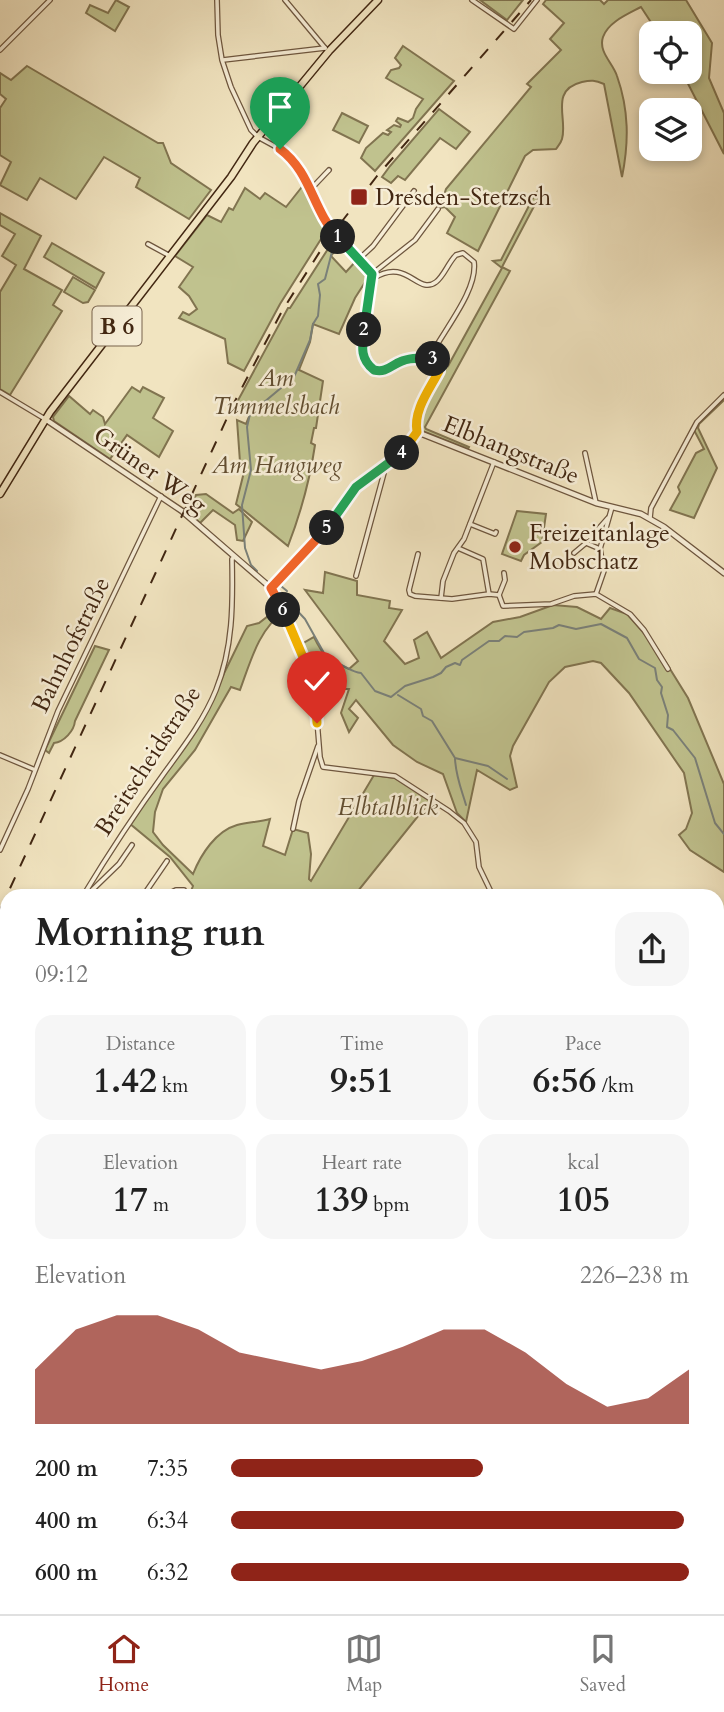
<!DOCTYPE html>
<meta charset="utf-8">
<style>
:root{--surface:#fff;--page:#f6f6f6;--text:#222;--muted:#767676;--line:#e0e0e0;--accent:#8f2418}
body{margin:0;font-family:Cardo,serif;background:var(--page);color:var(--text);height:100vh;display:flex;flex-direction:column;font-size:26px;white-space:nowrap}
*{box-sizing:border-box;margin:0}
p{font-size:23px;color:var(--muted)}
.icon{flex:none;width:38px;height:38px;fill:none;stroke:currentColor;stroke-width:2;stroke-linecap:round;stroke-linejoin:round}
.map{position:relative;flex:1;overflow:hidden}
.drawer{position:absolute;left:0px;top:889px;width:724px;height:726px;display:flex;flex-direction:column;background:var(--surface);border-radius:21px 21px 0 0;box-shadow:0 4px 10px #0003}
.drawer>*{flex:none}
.buttons{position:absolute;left:639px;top:21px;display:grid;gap:14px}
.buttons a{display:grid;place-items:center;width:63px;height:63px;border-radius:14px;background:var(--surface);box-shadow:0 4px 10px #0003;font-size:35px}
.pin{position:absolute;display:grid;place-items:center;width:60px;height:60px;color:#fff;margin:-72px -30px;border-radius:50% 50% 50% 0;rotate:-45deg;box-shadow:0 0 7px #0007}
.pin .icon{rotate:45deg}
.km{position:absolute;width:35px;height:35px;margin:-18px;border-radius:50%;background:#222;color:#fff;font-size:19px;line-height:35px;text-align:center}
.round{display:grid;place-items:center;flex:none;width:74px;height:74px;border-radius:21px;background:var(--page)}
.overview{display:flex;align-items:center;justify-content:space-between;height:119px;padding:0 35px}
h1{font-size:38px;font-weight:800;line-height:52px}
.metrics{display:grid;grid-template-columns:repeat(3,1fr);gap:10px;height:119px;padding:7px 35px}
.metrics div{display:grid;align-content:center;border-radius:18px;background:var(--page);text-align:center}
.metrics b{font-size:35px;font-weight:800}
.metrics small{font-size:19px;font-weight:400}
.metrics p{font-size:19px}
.chart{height:196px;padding:14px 35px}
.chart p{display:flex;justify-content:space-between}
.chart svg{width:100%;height:126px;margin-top:7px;fill:var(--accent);opacity:.7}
ul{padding:0 35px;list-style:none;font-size:23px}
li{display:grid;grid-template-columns:112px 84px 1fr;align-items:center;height:52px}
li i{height:18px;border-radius:9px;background:var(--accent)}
.tabs{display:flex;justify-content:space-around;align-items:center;height:98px;border-top:2px solid var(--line);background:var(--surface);font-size:19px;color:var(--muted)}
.tabs a{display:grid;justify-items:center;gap:4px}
.tabs .active{color:var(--accent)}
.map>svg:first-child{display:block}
</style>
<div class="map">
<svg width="724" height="1614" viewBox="0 0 724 1614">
<rect width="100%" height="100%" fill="#f1e4c0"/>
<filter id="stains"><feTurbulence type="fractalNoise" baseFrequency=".00286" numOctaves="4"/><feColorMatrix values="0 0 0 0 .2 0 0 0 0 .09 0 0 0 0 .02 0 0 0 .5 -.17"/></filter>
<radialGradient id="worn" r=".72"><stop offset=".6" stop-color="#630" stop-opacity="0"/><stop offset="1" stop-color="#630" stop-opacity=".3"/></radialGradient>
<g fill="#c0c28e" stroke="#817450" stroke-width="2">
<path d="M116,0l13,7 -14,24 -29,-18 4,-8 18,8z"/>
<path d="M480,0h43l-16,20z"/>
<path d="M546,0h54l4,4 4,-4h78l26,43 -3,35 15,35v41l-42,-82h8v-39h-32l-17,-26c-13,7 -33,15 -38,30 -5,15 10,26 14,39 12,34 12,66 5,101l-18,-93c-9,-4 -13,-4 -22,-2 -33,8 -14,37 -20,57 -1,4 -4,7 -6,10l-23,1 -8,6 -47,95 -31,-18 8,-16 -10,-10 -5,1 6,-19 85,-102 -4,-3 34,-34 -11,-11 14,-16 -21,-19z"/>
<path d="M403,46l51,35 -79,90 -14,-13 5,-10 17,-15 5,2 3,-3 -4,-2 7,-5 6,2 1,-2 -5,-4 2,-3 10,4 5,-4 3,-9 7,-10 -37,-21 5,-8 8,-2 2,-3 -6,-7z"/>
<path d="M27,66l131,77h5l8,20 40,27 -22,29 -53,-32 4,-9 -36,-21 -28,42 -36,-21 -13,22 -27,-15 11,-23 -11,-7v-47l6,-9 -6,-5v-21l11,7z"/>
<path d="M439,109l31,23 -14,17 -16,-11 -35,42 -7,-4 -7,7 -9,-6 8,-11z"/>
<path d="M342,113l26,13 -9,17 -26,-13z"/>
<path d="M305,183l23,45 -48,76 -36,67 -16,-8 -3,-24 -46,-21 4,-6 6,3 8,-6 -8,-13 -10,-9 14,-20 -18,-11 32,-41 14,7 8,-14 4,2 12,-22 15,11 5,-6 21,14z"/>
<path d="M541,187v6l-39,74 8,4 -85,156 1,2 43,18 -1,2 -48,-19 -2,-5 1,-8 22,-46 -3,-11 10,6 54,-98 -9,-7 8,-1 33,-64z"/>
<path d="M0,213l41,23 -17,33 38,21 -9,15 9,6 -52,84 -10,-6v-97l16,-27 -14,-9 13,-22 -15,-9z"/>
<path d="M335,238l5,6 -9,12 15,16 10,-11 13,15 -14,22 -16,36 -26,-10 -3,18 -11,28 24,11 -7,47h-2l-3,15 4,2c-5,34 -15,70 -27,101l-52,-42 8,-32 -4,-10 -3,-42 9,4 5,-12 -15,-8 52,-96h2z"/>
<path d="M52,243l52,30 -8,15 -52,-31z"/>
<path d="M73,277l22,13 -7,12 -5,1 -19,-11z"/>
<path d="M132,387l8,5 3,-5 21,11 -11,20 20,13 -14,26 -32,-22 -17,24 -56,-38 -1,-4 16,-21 21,18 3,-4 10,7 2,7z"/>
<path d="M724,397v3l-25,24 -1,4 19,40 -23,50 -24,-8 10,-18 -2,-5 18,-34 8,-4 -10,-19 4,-7z"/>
<path d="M206,494l27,19 6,-4 13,13 -9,19 -6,-1 -2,-15 -22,-15 -13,13 -11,-10 7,-18z"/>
<path d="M517,511l29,3 -4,28 -18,13 -3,6 -19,-7z"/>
<path d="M325,572l32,9v14l33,6 -1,7 13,2 -18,31 21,23 14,-6 -5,-18 13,-8 14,26 52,-36 27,-5 33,-12 24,2 24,12 9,-11 17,6 30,34 31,50 36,86v88l-34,-22 -11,-15 7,-6 6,-16 -8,-40 -55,-80 -28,-30 -8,-2 -28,6 -16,15 -36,64 -3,10 7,31 -7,3 -33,-20 -11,52 -9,-9 -14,-39 -26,-12 -24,-17 -37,-45 -7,9 9,9 -9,14 -8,-19 8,-24h-12l-19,6 -2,-13 -16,-37 14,-8c10,21 15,23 35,32l9,-8 -53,-71 18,3z"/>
<path d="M281,606l3,6c-25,16 -34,51 -44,78l-9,-3 -36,63 -32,39 -8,23 -2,20 10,13 30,29c8,-20 23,-43 44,-49 11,-3 22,-3 33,-6l-7,27 22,9 8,-26 15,4 3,21 -2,25 2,2 63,-106 21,3 36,22 -77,96h-156l-7,-5 2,-5 -23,-29 -41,-34 56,-78 30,-53 32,-66 12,-3z"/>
<path d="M95,646l14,4 -34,71c-1,10 -11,21 -21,22l-5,10 -4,-3z"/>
<path d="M0,1560l7,14v34h17l3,6h-27z"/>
<path d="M307,1608h59l2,6h-62z"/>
</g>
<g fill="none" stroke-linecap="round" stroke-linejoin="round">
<g stroke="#7a8079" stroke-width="2">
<path d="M257,571l-6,-6 -6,-17 -3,-43 9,-35 -4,-43 3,-13 44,-37 16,-37 3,-16 5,-8 2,-21 -2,-11 7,-5 9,-35"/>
<path d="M281,586l6,5"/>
<path d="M289,602l16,17 24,43c12,-1 20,10 32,11l14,18 16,6 14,-11 28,-9 8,-4 5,-6 9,-4 5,2 2,-5 27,-19h10l6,-5 12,1 7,-5 29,-4 6,-3 17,4 25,-5 26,14 12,21 16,9 2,12 5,7 -1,6 7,22 -1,12 6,3 22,28 20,65 9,11"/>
<path d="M398,695l23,14 2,7 9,5 23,37 33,8 19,13"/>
<path d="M455,759c1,18 6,29 11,46"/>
<path d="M0,1091l7,6"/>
<path d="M278,1608l3,6"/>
</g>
<g stroke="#6e563e" stroke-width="6">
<g id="minor">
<path d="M217,0l1,35 4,25 9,27 20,43 7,7 22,12 19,17 31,61 42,47"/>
<path d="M285,0l40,48"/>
<path d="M472,0l42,29 23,-29"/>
<path d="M0,50l50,-50"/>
<path d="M223,60l102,-12"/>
<path d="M311,189l18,-19"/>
<path d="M148,244l22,12"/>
<path d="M359,259l14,-13 41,-55"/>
<path d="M372,274l-9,71c-1,13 6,31 23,26 5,-2 9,-7 14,-9 12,-6 30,-7 39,3v6l-21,42 -2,9 1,10"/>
<path d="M372,274l43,-34 23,-31"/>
<path d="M374,278c33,-21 44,18 62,4 8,-6 12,-19 20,-27l7,-2 11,9c4,29 -32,70 -45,97"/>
<path d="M0,392l45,27"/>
<path d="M585,453l11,50"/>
<path d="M650,518l1,-10 46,-86 27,-27"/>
<path d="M470,524l25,10 1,-2"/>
<path d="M586,543l14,6"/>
<path d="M458,548l25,11 6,35"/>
<path d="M574,553l12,-10 22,-25"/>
<path d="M418,554l-9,36 1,4 5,2 37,3 37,-5 10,1 6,-15 -1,-7"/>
<path d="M356,576l28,-103 -1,-6"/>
<path d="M271,588l36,75 7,20 6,74 3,10 72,9 54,35 15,12 12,19 3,25 14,29"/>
<path d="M596,594l8,-23 -4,-22 12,-42"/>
<path d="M499,595l4,11 48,-2 23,-8 22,-2 34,20 14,16 24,39"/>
<path d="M441,598l2,-17 11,-28 10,-14 30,-77"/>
<path d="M0,755l33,14"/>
<path d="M293,829l6,-28 19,-55"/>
<path d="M0,850l28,-61 30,-78 103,-215"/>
<path d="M83,896c26,-43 53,-84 82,-124 19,-26 39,-52 51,-82 17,-42 17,-86 16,-131l2,-2"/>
<path d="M86,896l33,-32 13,-19"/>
<path d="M143,896l24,-35"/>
<path d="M164,896l12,-6h8"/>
<path d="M718,919l6,1"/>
<path d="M2,1010l5,-8"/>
<path d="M0,1011l7,-1"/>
<path d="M0,1176l7,-2"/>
<path d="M0,1213h7"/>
<path d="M0,1219l7,20"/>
<path d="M7,1260v70"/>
<path d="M0,1488l4,10"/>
<path d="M0,1498l7,-1"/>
<path d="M68,1608l2,6"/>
<path d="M283,1608l2,6"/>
</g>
</g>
<g stroke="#6e563e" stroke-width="7">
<g id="tertiary">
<path d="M45,419l137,92 89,77 53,-57 32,-44 43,-32 18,-23 179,71 45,11 23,13 60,46"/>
<path d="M0,1086l7,7"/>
<path d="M270,1608l2,6"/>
</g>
</g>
<g stroke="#422712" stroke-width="9">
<path id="primary" d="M0,494l50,-82 181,-235 22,-34 76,-92 49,-51"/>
</g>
<use href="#minor" stroke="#f6edd6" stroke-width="3.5"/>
<use href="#tertiary" stroke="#f6edd6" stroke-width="4.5"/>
<use href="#primary" stroke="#f1e4c0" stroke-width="6"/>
<path stroke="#422712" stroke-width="2" stroke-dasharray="12 12" stroke-linecap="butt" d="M0,910l234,-507 48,-92 44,-69 51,-66 154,-176"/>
</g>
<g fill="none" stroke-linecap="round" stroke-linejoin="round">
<g stroke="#fff" stroke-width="14">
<path id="split-1" d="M280,149c32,24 32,61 58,88"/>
</g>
<g stroke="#fff" stroke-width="14">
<path id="split-2" d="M338,237l34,37 -8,56"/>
</g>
<g stroke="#fff" stroke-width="14">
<path id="split-3" d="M364,330c-2,17 -4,29 10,40 13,3 17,-5 28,-9 10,-4 21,-3 31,-2"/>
</g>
<g stroke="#fff" stroke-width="14">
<path id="split-4" d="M402,453l15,-21c-4,-22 13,-43 22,-61v-6l-6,-6"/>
</g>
<g stroke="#fff" stroke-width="14">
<path id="split-5" d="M327,528l29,-41 46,-34"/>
</g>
<g stroke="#fff" stroke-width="14">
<path id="split-6" d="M283,610l-12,-22 56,-60"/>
</g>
<g stroke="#fff" stroke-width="14">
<path id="split-7" d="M283,610l31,73 3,40"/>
</g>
<use href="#split-1" stroke="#f0652b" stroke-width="9"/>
<use href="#split-2" stroke="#22a559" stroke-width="9"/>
<use href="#split-3" stroke="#22a559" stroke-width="9"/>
<use href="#split-4" stroke="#f5b400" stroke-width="9"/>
<use href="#split-5" stroke="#22a559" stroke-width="9"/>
<use href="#split-6" stroke="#f0652b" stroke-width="9"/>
<use href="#split-7" stroke="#f5b400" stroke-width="9"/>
</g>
<g fill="#8f2418" stroke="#f6edd6" stroke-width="2.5">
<rect x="350" y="188" width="18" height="18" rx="3.5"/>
<circle cx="515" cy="547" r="7"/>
</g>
<g text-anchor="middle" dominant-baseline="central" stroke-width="5" stroke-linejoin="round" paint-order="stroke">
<rect fill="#f6edd6" stroke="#78624d" stroke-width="2" x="92.5" y="306.5" width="49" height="39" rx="5"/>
<g font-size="23" font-weight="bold" fill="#422712">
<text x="117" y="326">B 6</text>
</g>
<g font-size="24" fill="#422712" stroke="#f6edd6" text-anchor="start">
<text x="375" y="197">Dresden-Stetzsch</text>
<text x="529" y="533">Freizeitanlage<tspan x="529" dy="28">Mobschatz</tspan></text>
</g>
<g font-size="24" font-style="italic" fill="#624e31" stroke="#f6edd6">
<text x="276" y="378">Am<tspan x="276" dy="28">Tummelsbach</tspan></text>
<text x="277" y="465">Am Hangweg</text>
<text x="388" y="807">Elbtalblick</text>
</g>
<g font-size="24" fill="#422712" stroke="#f6edd6">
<text transform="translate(511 450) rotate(22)">Elbhangstraße</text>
<text transform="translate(150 470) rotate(35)">Grüner Weg</text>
<text transform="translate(71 645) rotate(-64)">Bahnhofstraße</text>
<text transform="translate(148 761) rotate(-57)">Breitscheidstraße</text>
</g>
</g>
<rect width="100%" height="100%" filter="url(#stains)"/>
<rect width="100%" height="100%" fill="url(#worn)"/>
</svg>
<div class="buttons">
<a><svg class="icon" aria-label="locate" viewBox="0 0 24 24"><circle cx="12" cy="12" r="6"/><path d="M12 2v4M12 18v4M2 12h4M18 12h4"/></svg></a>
<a><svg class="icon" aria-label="layers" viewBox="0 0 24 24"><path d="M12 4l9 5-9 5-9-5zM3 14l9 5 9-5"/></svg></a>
</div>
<div class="pin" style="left:280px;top:149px;background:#1e9e55"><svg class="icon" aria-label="arrive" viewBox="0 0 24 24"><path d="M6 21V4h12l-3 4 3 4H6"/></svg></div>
<div class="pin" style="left:317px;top:723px;background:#d93025"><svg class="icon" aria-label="check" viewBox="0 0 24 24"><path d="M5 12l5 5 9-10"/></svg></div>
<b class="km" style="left:338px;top:237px">1</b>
<b class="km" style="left:364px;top:330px">2</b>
<b class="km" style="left:433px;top:359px">3</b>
<b class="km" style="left:402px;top:453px">4</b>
<b class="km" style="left:327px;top:528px">5</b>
<b class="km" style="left:283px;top:610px">6</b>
<section class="drawer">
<div class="overview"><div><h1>Morning run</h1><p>09:12</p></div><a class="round"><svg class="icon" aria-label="share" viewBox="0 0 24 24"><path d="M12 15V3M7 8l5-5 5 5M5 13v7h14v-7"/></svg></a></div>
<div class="metrics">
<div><p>Distance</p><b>1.42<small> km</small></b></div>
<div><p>Time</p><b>9:51</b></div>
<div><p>Pace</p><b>6:56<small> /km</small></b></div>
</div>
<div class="metrics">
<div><p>Elevation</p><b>17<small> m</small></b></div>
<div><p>Heart rate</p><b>139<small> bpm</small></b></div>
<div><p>kcal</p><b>105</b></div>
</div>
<div class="chart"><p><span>Elevation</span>226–238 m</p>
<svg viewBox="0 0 160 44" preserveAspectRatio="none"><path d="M0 44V25L10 11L20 6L30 6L40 11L50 19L60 22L70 25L80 22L90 17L100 11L110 11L120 19L130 30L140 38L150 35L160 25V44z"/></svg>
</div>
<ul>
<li><b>200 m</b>7:35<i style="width:55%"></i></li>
<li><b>400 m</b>6:34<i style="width:99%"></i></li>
<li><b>600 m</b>6:32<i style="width:100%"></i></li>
</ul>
</section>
</div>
<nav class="tabs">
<a class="active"><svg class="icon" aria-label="home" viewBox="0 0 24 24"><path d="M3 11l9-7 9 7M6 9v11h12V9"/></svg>Home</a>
<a><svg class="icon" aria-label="map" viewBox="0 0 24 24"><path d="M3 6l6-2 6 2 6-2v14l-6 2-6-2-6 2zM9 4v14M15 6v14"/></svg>Map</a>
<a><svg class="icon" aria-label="saved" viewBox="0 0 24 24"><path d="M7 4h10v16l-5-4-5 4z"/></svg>Saved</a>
</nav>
